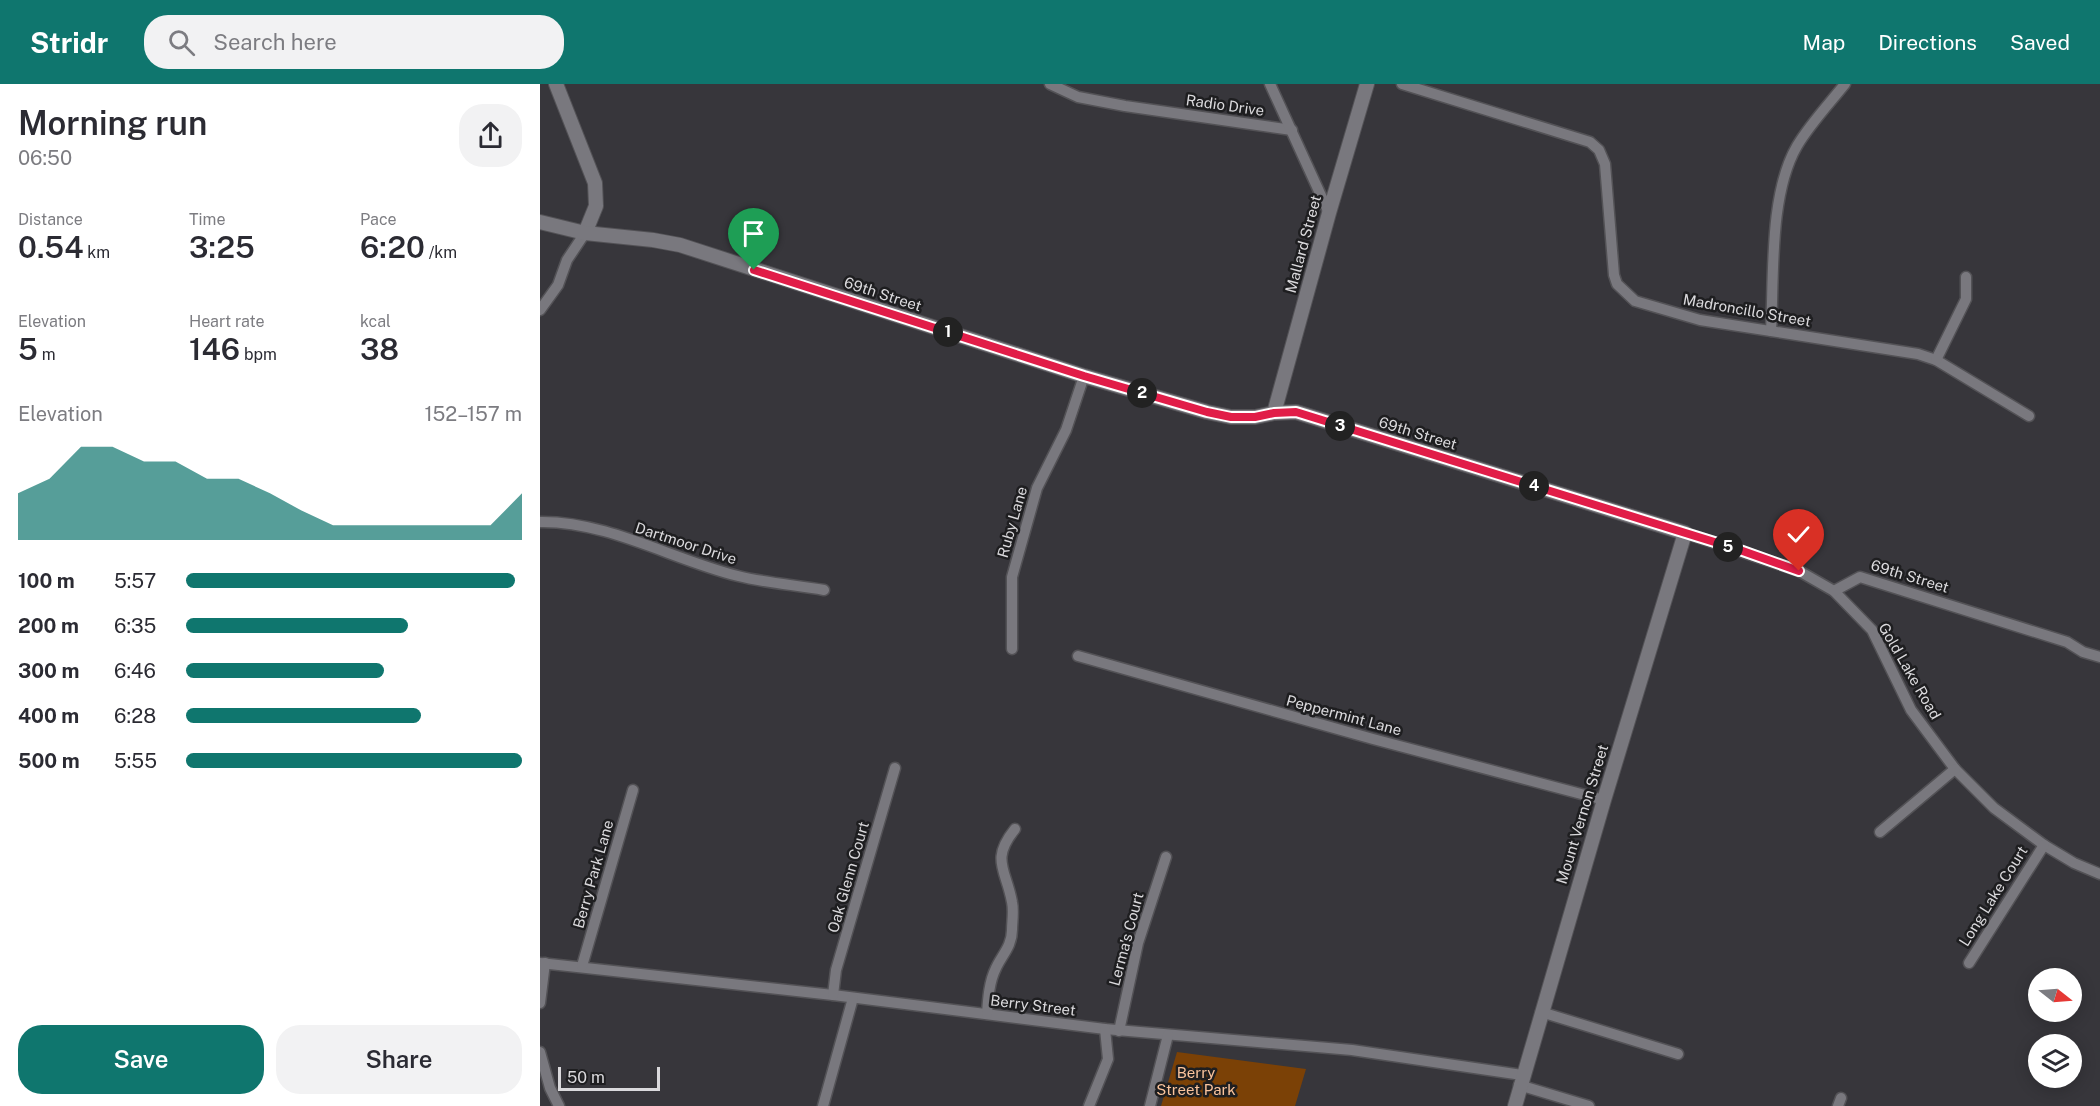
<!DOCTYPE html>
<meta charset="utf-8">
<style>
:root{--surface:#fff;--page:#f2f2f3;--text:#2b2b33;--muted:#7c7c81;--accent:#0f766e}
body{margin:0;font-family:"Public Sans",sans-serif;background:var(--page);color:var(--text);height:100vh;display:flex;flex-direction:column;font-size:22px;white-space:nowrap}
*{box-sizing:border-box;margin:0}
p{font-size:20px;color:var(--muted)}
.icon{flex:none;width:33px;height:33px;fill:none;stroke:currentColor;stroke-width:2;stroke-linecap:round;stroke-linejoin:round}
.map{position:relative;flex:1;overflow:hidden}
.details{display:flex;flex-direction:column;background:var(--surface);width:540px}
.details>*{flex:none}
.needle{width:39px;rotate:107deg}
.controls{position:absolute;left:1488px;top:884px;display:grid;gap:12px}
.controls a{display:grid;place-items:center;width:54px;height:54px;border-radius:50%;background:var(--surface);box-shadow:0 3px 15px #0003;font-size:30px}
.scale{position:absolute;left:18px;bottom:15px;width:102px;box-sizing:border-box;padding-left:6px;border:3px solid #dad9dc;border-top:0;font-size:16px;line-height:21px;white-space:nowrap;color:#dad9dc;-webkit-text-stroke:4px #1e1e20;paint-order:stroke}
.pin{position:absolute;display:grid;place-items:center;width:51px;height:51px;color:#fff;margin:-62px -26px;border-radius:50% 50% 50% 0;rotate:-45deg;box-shadow:0 0 6px #0007}
.pin .icon{rotate:45deg}
.km{position:absolute;width:30px;height:30px;margin:-15px;border-radius:50%;background:#222;color:#fff;font-size:16px;line-height:30px;text-align:center}
.round{display:grid;place-items:center;flex:none;width:63px;height:63px;border-radius:24px;background:var(--page)}
.summary{display:flex;align-items:center;justify-content:space-between;height:102px;padding:0 18px}
h1{font-size:33px;font-weight:600;line-height:45px}
.metrics{display:grid;grid-template-columns:repeat(3,1fr);gap:9px;height:102px;padding:6px 18px}
.metrics div{display:grid;align-content:center}
.metrics b{font-size:30px;font-weight:600}
.metrics small{font-size:16px;font-weight:400}
.metrics p{font-size:16px}
.chart{height:168px;padding:12px 18px}
.chart p{display:flex;justify-content:space-between}
.chart svg{width:100%;height:108px;margin-top:6px;fill:var(--accent);opacity:.7}
.cta{display:flex;gap:12px;margin-top:auto;padding:12px 18px}
.cta a{flex:1;height:69px;border-radius:24px;background:var(--accent);color:#fff;font-size:24px;font-weight:600;line-height:69px;text-align:center}
.cta a+a{background:var(--page);color:var(--text)}
ul{padding:0 18px;list-style:none;font-size:20px}
li{display:grid;grid-template-columns:96px 72px 1fr;align-items:center;height:45px}
li i{height:15px;border-radius:8px;background:var(--accent)}
header{display:flex;align-items:center;gap:36px;box-sizing:border-box;height:84px;padding:0 30px;background:var(--accent);color:#fff}
header strong{font-size:28px}
nav{display:flex;gap:33px;margin-inline-start:auto;font-size:21px}
.search{width:420px;height:54px;background:var(--page);display:flex;align-items:center;gap:15px;box-sizing:border-box;padding:0 21px;border-radius:24px;color:var(--muted);font-size:22px}
main{display:flex;flex:1;min-height:0}
.map>svg:first-child{display:block}
</style>
<header>
<strong>Stridr</strong>
<div class="search"><svg class="icon" aria-label="search" viewBox="0 0 24 24"><circle cx="10" cy="10" r="6"/><path d="M15 15l6 6"/></svg>Search here</div>
<nav><a>Map</a><a>Directions</a><a>Saved</a></nav>
</header>
<main>
<section class="details">
<div class="summary"><div><h1>Morning run</h1><p>06:50</p></div><a class="round"><svg class="icon" aria-label="share" viewBox="0 0 24 24"><path d="M12 15V3M7 8l5-5 5 5M5 13v7h14v-7"/></svg></a></div>
<div class="metrics">
<div><p>Distance</p><b>0.54<small> km</small></b></div>
<div><p>Time</p><b>3:25</b></div>
<div><p>Pace</p><b>6:20<small> /km</small></b></div>
</div>
<div class="metrics">
<div><p>Elevation</p><b>5<small> m</small></b></div>
<div><p>Heart rate</p><b>146<small> bpm</small></b></div>
<div><p>kcal</p><b>38</b></div>
</div>
<div class="chart"><p><span>Elevation</span>152–157 m</p>
<svg viewBox="0 0 160 44" preserveAspectRatio="none"><path d="M0 44V25L10 19L20 6L30 6L40 12L50 12L60 19L70 19L80 25L90 32L100 38L110 38L120 38L130 38L140 38L150 38L160 25V44z"/></svg>
</div>
<ul>
<li><b>100 m</b>5:57<i style="width:98%"></i></li>
<li><b>200 m</b>6:35<i style="width:66%"></i></li>
<li><b>300 m</b>6:46<i style="width:59%"></i></li>
<li><b>400 m</b>6:28<i style="width:70%"></i></li>
<li><b>500 m</b>5:55<i style="width:100%"></i></li>
</ul>
<div class="cta"><a>Save</a><a>Share</a></div>
</section>
<div class="map">
<svg width="1560" height="1022" viewBox="0 0 1560 1022">
<rect width="100%" height="100%" fill="#37363b"/>
<path fill="#7b4106" d="M637,968l129,17 -11,37h-134z"/>
<g fill="none" stroke-linecap="round" stroke-linejoin="round">
<g stroke="#535256" stroke-width="13">
<g id="minor">
<path d="M510,0l28,13 47,9 167,24"/>
<path d="M730,0l59,129"/>
<path d="M862,0l188,58 9,8 6,14 9,111 3,9 18,17 65,19 218,34 18,6 93,56"/>
<path d="M0,226l18,-25 9,-25 18,-27"/>
<path d="M1231,247c3,-55 -2,-137 26,-185 13,-22 32,-42 48,-62"/>
<path d="M1396,276l30,-61v-22"/>
<path d="M0,438c68,-1 133,38 198,54 28,7 58,9 86,14"/>
<path d="M1145,449l114,38 35,20 38,39 39,80 44,59 39,39 50,37 30,18 26,11"/>
<path d="M1294,507l26,-14 207,65 16,10 17,5"/>
<path d="M472,565v-72l25,-89 29,-58 18,-54"/>
<path d="M538,572l295,83 231,61"/>
<path d="M1340,748l75,-63"/>
<path d="M0,879l293,32 272,34 247,21 170,25"/>
<path d="M1429,879l75,-118"/>
<path d="M42,882l51,-176"/>
<path d="M293,911l3,-25 59,-202"/>
<path d="M0,919l5,-40"/>
<path d="M1001,928l137,42"/>
<path d="M447,930c1,-15 2,-32 9,-46 6,-13 16,-22 16,-38 0,-8 2,-19 0,-28 -6,-33 -22,-42 3,-73"/>
<path d="M579,947l19,-88 28,-86"/>
<path d="M0,968l10,36 9,18"/>
<path d="M979,1001l70,21"/>
<path d="M283,1022l30,-108"/>
<path d="M549,1022l19,-47 -3,-30"/>
<path d="M610,1022l18,-71"/>
<path d="M1298,1022l3,-8"/>
</g>
</g>
<g stroke="#535256" stroke-width="16">
<g id="tertiary">
<path d="M16,0l39,99 1,23 -11,27"/>
<path d="M0,138l45,11 68,7 27,5 404,131 123,36 24,5h24l19,-4 22,-1 389,121 -81,267 -89,306"/>
<path d="M734,329l55,-200 38,-129"/>
</g>
</g>
<use href="#minor" stroke="#79787e" stroke-width="10"/>
<use href="#tertiary" stroke="#79787e" stroke-width="14"/>
</g>
<g fill="none" stroke-linecap="round" stroke-linejoin="round">
<g stroke="#fff" stroke-width="12">
<path id="route" d="M214,186l330,106 123,36 24,5h24l19,-4 22,-1 441,137 62,22"/>
</g>
<use href="#route" stroke="#e11d48" stroke-width="8"/>
</g>
<g text-anchor="middle" dominant-baseline="central" stroke-width="5" stroke-linejoin="round" paint-order="stroke">
<g font-size="15" fill="#dad9dc" stroke="#1e1e20">
<text transform="translate(685 21) rotate(8)">Radio Drive</text>
<text transform="translate(763 160) rotate(-75)">Mallard Street</text>
<text transform="translate(343 210) rotate(18)">69th Street</text>
<text transform="translate(1207 226) rotate(10)">Madroncillo Street</text>
<text transform="translate(878 349) rotate(17)">69th Street</text>
<text transform="translate(472 438) rotate(-74)">Ruby Lane</text>
<text transform="translate(146 459) rotate(18)">Dartmoor Drive</text>
<text transform="translate(1370 492) rotate(17)">69th Street</text>
<text transform="translate(1370 587) rotate(60)">Gold Lake Road</text>
<text transform="translate(804 631) rotate(15)">Peppermint Lane</text>
<text transform="translate(1042 730) rotate(-73)">Mount Vernon Street</text>
<text transform="translate(53 790) rotate(-74)">Berry Park Lane</text>
<text transform="translate(308 793) rotate(-74)">Oak Glenn Court</text>
<text transform="translate(1453 812) rotate(-58)">Long Lake Court</text>
<text transform="translate(586 855) rotate(-75)">Lerma's Court</text>
<text transform="translate(493 921) rotate(7)">Berry Street</text>
</g>
<g font-size="15" fill="#fbc49c" stroke="#1e1e20">
<text x="656" y="988">Berry<tspan x="656" dy="17">Street Park</tspan></text>
</g>
</g>
</svg>
<div class="controls">
<a><svg class="needle" viewBox="-14 -14 28 28"><path d="M0-13l5 13h-10z" fill="#e53935"/><path d="M0 13l5-13h-10z" fill="#7c7c81"/></svg></a>
<a><svg class="icon" aria-label="layers" viewBox="0 0 24 24"><path d="M12 4l9 5-9 5-9-5zM3 14l9 5 9-5"/></svg></a>
</div>
<div class="scale">50 m</div>
<div class="pin" style="left:214px;top:186px;background:#1e9e55"><svg class="icon" aria-label="arrive" viewBox="0 0 24 24"><path d="M6 21V4h12l-3 4 3 4H6"/></svg></div>
<div class="pin" style="left:1259px;top:487px;background:#d93025"><svg class="icon" aria-label="check" viewBox="0 0 24 24"><path d="M5 12l5 5 9-10"/></svg></div>
<b class="km" style="left:408px;top:248px">1</b>
<b class="km" style="left:602px;top:309px">2</b>
<b class="km" style="left:800px;top:342px">3</b>
<b class="km" style="left:994px;top:402px">4</b>
<b class="km" style="left:1188px;top:463px">5</b>
</div>
</main>
